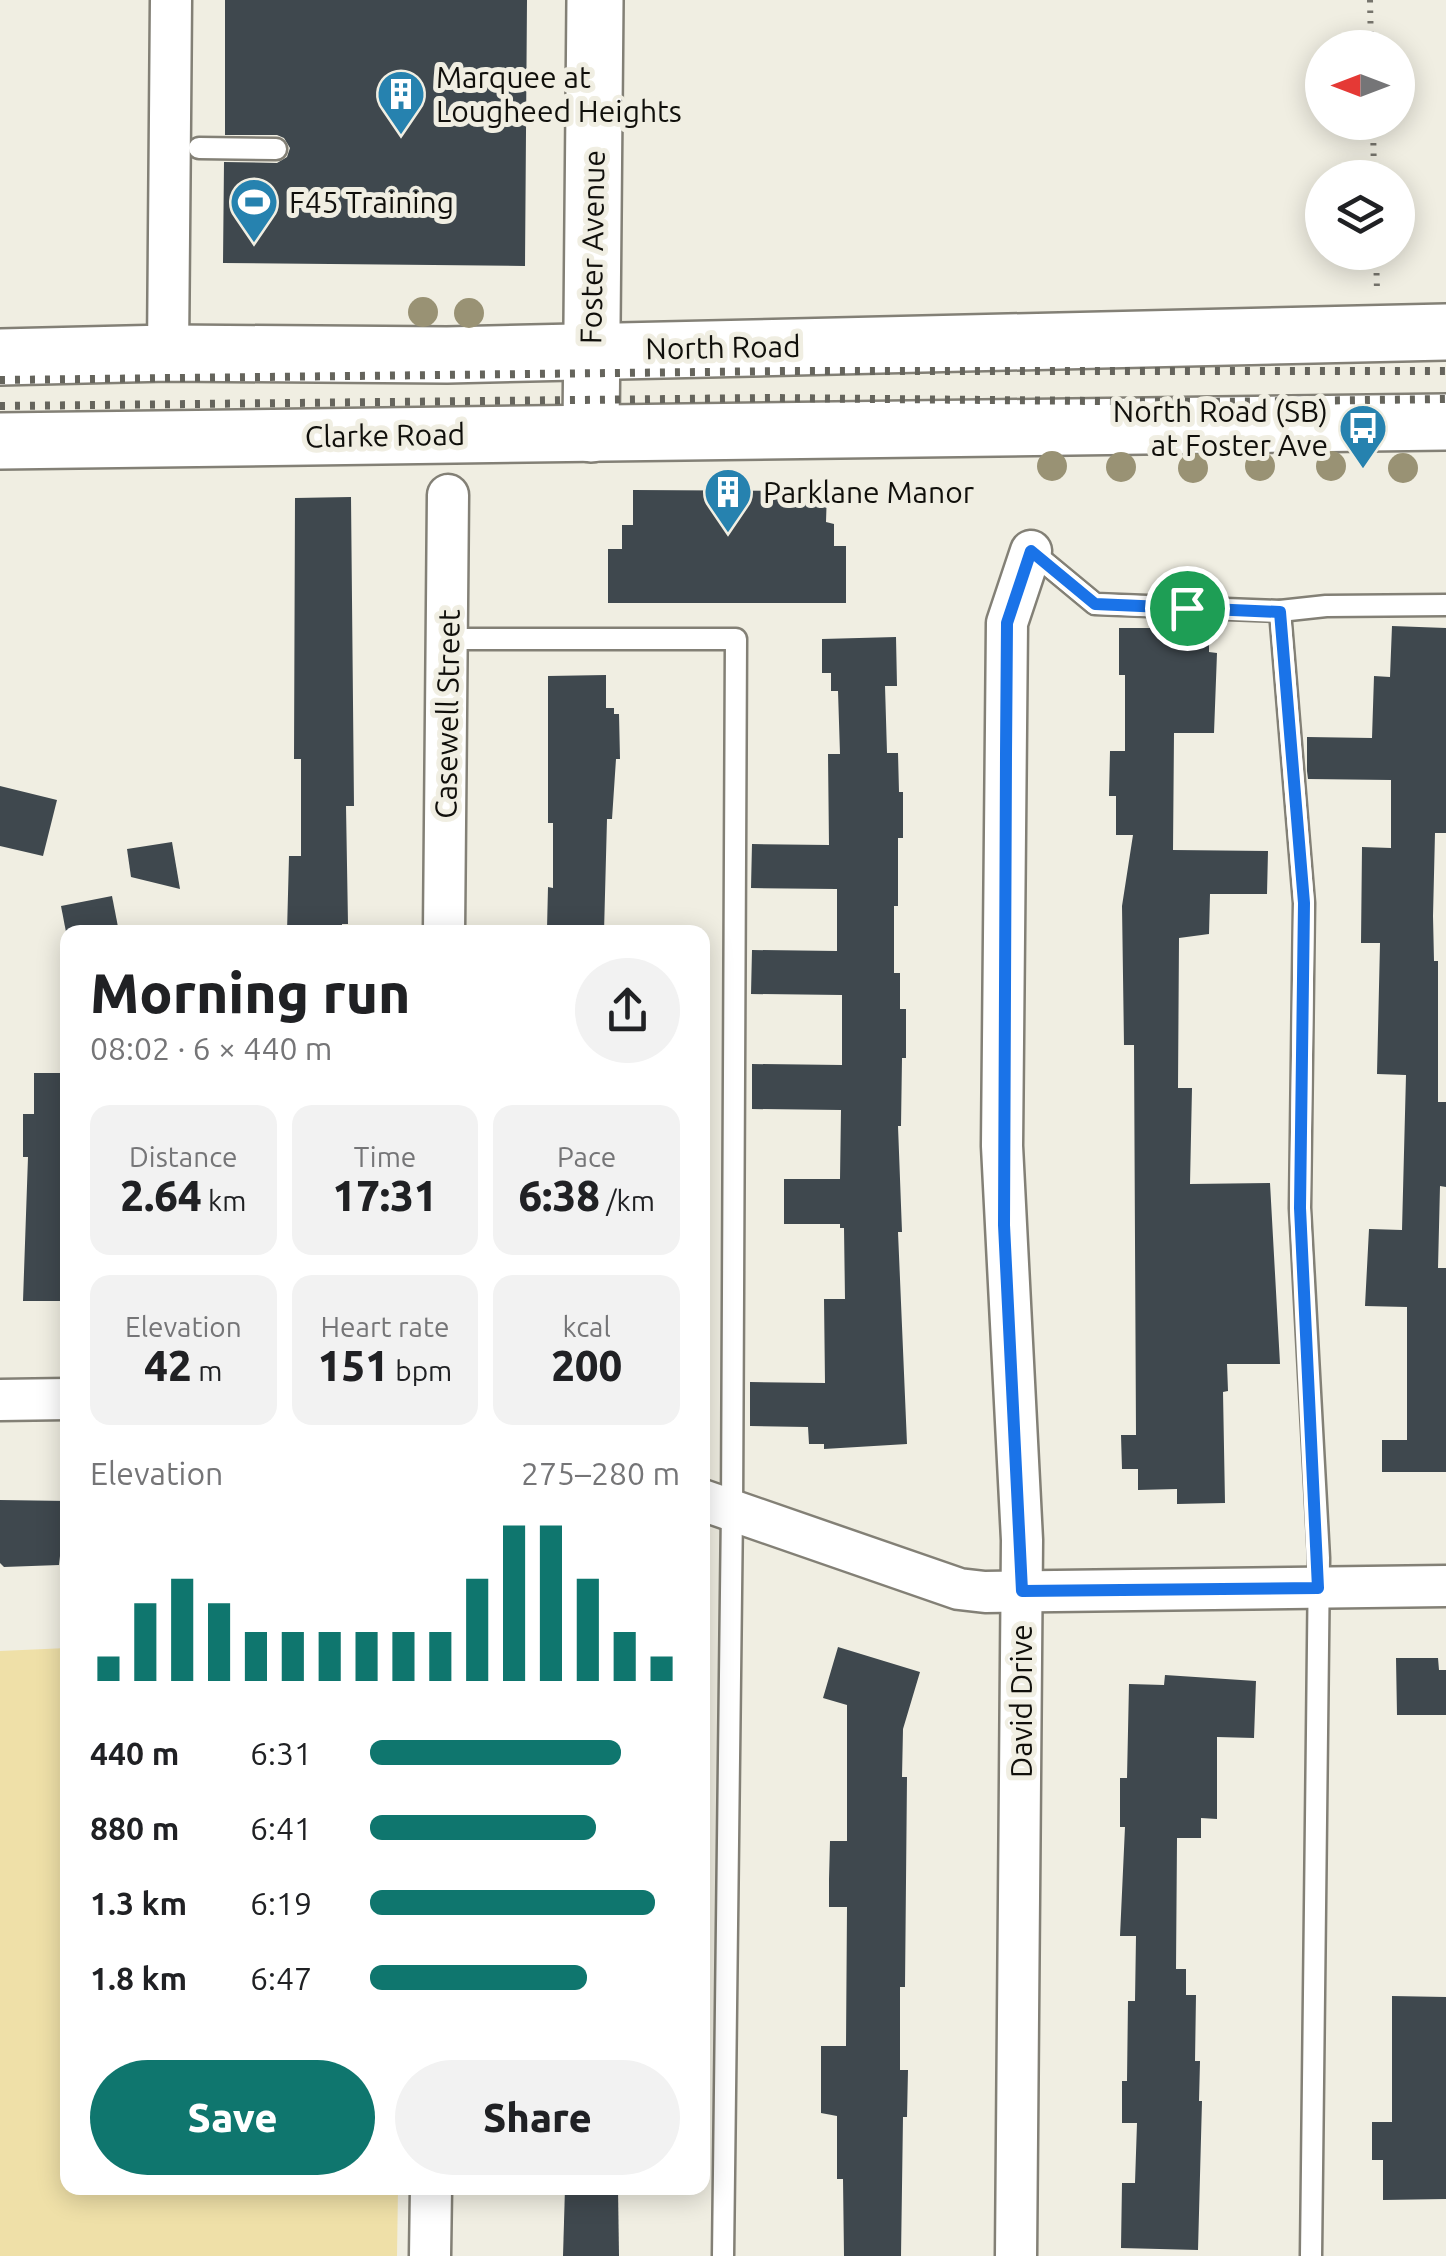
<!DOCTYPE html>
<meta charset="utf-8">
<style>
:root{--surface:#fff;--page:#f2f2f2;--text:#202124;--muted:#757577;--accent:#0f766e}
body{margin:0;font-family:Ubuntu,sans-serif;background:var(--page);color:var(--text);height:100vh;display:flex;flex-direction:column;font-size:38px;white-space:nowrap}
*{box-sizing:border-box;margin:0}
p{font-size:32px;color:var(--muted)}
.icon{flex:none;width:55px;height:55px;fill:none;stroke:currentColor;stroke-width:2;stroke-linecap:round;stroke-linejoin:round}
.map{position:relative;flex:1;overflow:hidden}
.details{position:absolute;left:60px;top:925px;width:650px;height:1270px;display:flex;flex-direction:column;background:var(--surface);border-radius:20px;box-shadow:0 5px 25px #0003}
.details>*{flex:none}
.needle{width:65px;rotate:270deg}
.controls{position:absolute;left:1305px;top:30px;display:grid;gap:20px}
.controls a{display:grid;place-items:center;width:110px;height:110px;border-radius:50%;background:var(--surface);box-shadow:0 5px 25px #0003;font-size:50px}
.pin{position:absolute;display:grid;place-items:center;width:85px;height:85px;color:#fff;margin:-42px;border:5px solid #fff;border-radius:50%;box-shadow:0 2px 10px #0007}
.round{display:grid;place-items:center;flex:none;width:105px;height:105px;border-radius:52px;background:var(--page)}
.head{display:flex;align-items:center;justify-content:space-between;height:170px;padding:0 30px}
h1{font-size:55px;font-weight:800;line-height:75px}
.stats{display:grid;grid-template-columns:repeat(3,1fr);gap:15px;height:170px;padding:10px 30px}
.stats div{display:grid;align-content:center;border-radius:20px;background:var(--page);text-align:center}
.stats b{font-size:42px;font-weight:800}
.stats small{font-size:28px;font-weight:400}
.stats p{font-size:28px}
.chart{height:280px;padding:20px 30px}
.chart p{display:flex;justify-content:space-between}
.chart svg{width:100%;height:180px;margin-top:10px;stroke:var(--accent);stroke-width:6}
.primary-button{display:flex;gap:20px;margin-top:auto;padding:20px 30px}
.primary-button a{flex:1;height:115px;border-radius:60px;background:var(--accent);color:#fff;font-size:40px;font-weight:800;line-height:115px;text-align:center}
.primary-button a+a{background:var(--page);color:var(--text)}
ul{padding:0 30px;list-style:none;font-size:32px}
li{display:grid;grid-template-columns:160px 120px 1fr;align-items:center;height:75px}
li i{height:25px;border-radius:12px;background:var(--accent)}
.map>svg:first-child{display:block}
</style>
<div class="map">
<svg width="1446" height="2256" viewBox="0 0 1446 2256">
<rect width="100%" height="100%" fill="#f0eee2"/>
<path fill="#efe0a8" d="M67,1648l1,540h330l-1,68h-397v-605z"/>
<g fill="#3f484e">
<path d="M225,0h302l-2,266 -302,-3 1,-101 53,1 10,-6 3,-9 -6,-10 -7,-3h-52z"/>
<path d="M633,490l194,1 -1,31 8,2v22h12v57h-238v-54h14v-24h11z"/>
<path d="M351,497l3,309h-8l2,118h-6v8h-55l2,-76h12v-97h-7l1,-261z"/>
<path d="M1392,626l54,2v205h-11l-2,83 1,45h4v141h8v85l-6,-1 -2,82h8v204h-64v-32h25v-133l-42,-1 4,-77 33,1 4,-155 -29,-1 3,-131h-19l1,-96 29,1v-68l-83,-1 -1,-8v-34l65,1 2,-62 16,1z"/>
<path d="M1119,628h60v8h30v16l8,1 -3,80h-40l-1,117 95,1 -1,43h-57l-1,40 -30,4 -1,150h14l-2,96 80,-1 10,181h-53l1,27 -5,1 2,111 -48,1v-15l-39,1v-21h-16l-1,-34h15l-2,-390h-10l-2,-139 11,-71h-17v-39h-7l1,-45h15v-76h-6z"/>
<path d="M896,637l1,49h-12l2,67h11l1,39h4v46h-5v68h-4v67h6v36h6v49h-4l-1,68h-3l4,106h-4l9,212 -83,5v-5h-15l-1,-17 -58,-1v-44l75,1 -1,-84h21l-1,-71h-4v-4h-56v-45h56l1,-69 -89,-1v-45l90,1v-70l-91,-1 1,-44 85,1v-62l-86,-1 1,-44 77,1 -1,-91h12l-2,-63h-7v-18h-9v-34z"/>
<path d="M606,675v33h8v6h5l1,45h-4l-4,60h-5l-3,113h-51l-6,-3 1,-42 5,1v-65h-5v-147z"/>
<path d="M0,786l57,14 -14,56 -43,-10z"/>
<path d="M172,842l8,47 -49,-12 -4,-28z"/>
<path d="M112,896l7,36h-53l-5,-26z"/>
<path d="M34,1073h34v228h-45l5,-144h-5v-43h11z"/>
<path d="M0,1500l68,1v55h-8l-1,9 -55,2 -4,-4z"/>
<path d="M838,1647l82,25 -17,57 -1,48h5l-2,210h-5v83h8l-1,47h-4l-2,139h-57l-1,-77h-6v-63l-16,-3v-67h25l1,-139h-18v-28l1,-38h17v-136l-24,-7z"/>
<path d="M1396,1658h42l1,12h7v45h-49z"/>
<path d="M1165,1675l91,6 -2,57 -37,-1v82l-16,-1v20h-24l-1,131h10v26h10l-1,66h5l-1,40h3l-4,149 -77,-2 1,-65h13l2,-60h-15v-42h5l1,-80h7l1,-65h-16l5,-109h-5v-49h7l2,-94 35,1z"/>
<path d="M1392,1996l54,1v202l-63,1v-40h-11v-38h20z"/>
<path d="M565,2188h53l1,68h-56z"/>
</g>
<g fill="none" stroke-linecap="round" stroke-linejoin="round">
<g stroke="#838076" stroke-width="25">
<g id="lane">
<path d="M199,148l77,1"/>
<path d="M1031,551l64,53 185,7 46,-5 120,-1"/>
<path d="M1280,611l24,292 -4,305 19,350 -8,698"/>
<path d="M448,639h288l-4,871 -9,746"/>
</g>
</g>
<g stroke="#838076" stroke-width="45">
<g id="street">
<path d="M168,353l3,-353"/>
<path d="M444,932l4,-437"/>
<path d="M0,1400l68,-1"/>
<path d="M702,1500l257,89 26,3 461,-6"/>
<path d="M430,2256l1,-68"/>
<path d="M1016,2256l6,-716 -20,-394 5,-523 24,-72"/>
</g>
</g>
<g stroke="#838076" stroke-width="60">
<g id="secondary">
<path d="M0,357l168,-4 279,2 999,-23"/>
<path d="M591,434l4,-434"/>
<path d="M0,441l1446,-19"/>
</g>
</g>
<g stroke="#76746c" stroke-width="6" stroke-dasharray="2.5 8" stroke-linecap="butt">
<path d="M1370,0l1,48"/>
<path d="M1373,122l1,56"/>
<path d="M1376,252l1,39"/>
<path d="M731,494v-19"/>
</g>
<use href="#lane" stroke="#fff" stroke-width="20"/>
<use href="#street" stroke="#fff" stroke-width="40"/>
<use href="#secondary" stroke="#fff" stroke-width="55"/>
<g stroke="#65645c" stroke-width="8" stroke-dasharray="5 10" stroke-linecap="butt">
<path d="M0,380l789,-9h657"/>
<path d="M0,406l770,-8 438,4 238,-3"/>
</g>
</g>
<g fill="#999274">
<circle cx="423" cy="312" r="15"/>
<circle cx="469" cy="313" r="15"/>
<circle cx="1052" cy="466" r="15"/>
<circle cx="1260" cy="466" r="15"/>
<circle cx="1331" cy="466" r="15"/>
<circle cx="1121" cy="467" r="15"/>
<circle cx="1193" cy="468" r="15"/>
<circle cx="1403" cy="468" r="15"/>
</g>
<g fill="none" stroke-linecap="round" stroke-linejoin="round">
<g stroke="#fff" stroke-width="20">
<path id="route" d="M1031,551l64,53 185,8 24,291 -4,305 18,380 -296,3 -18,-366 2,-471 1,-131z"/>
</g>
<use href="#route" stroke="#1a73e8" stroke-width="12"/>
</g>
<defs>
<g id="building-pin" transform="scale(2.5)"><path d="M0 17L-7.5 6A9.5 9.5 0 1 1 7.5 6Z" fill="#2682af" stroke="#f0eee2"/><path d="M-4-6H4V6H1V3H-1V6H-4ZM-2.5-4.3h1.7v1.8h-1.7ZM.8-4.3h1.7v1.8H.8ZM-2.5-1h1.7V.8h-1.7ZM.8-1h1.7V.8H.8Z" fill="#fff"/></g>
<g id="stadium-pin" transform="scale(2.5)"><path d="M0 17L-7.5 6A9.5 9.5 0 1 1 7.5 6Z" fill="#2682af" stroke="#f0eee2"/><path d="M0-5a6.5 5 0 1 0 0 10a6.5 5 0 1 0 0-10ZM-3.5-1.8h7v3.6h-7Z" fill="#fff"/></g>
<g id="bus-pin" transform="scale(2.5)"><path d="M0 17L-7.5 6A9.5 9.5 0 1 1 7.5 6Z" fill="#2682af" stroke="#f0eee2"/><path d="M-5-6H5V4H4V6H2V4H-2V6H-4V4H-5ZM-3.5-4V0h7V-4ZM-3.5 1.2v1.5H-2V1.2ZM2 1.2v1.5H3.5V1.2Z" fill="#fff"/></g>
</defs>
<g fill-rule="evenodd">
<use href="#building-pin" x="401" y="94"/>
<use href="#stadium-pin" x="254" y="202"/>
<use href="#bus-pin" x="1363" y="428"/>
<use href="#building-pin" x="728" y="492"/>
</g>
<g text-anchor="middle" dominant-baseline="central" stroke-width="10" stroke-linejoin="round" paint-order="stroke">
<g font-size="30" fill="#100f0b" stroke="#f0eee2" text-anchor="start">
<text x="436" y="77">Marquee at<tspan x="436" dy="34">Lougheed Heights</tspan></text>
<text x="289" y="202">F45 Training</text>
<text x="1328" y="411" text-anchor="end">North Road (SB)<tspan x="1328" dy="34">at Foster Ave</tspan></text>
<text x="763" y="492">Parklane Manor</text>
</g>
<g font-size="30" fill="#100f0b" stroke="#f0eee2">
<text transform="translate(592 247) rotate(-89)">Foster Avenue</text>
<text transform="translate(723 347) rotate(-1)">North Road</text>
<text transform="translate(385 435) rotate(-1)">Clarke Road</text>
<text transform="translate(447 714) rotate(-89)">Casewell Street</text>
<text transform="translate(1021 1701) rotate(-90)">David Drive</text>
</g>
</g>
</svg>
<div class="controls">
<a><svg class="needle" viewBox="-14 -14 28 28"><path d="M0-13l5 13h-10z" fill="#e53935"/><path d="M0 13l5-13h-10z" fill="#757577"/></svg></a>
<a><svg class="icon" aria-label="layers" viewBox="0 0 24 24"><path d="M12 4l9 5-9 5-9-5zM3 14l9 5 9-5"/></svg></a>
</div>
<div class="pin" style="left:1187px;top:608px;background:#1e9e55"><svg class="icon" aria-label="arrive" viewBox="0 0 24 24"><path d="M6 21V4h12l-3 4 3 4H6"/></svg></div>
<section class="details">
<div class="head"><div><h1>Morning run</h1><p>08:02 · 6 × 440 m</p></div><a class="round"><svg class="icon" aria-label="share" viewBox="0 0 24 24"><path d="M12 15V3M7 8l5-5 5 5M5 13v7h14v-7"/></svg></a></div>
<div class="stats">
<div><p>Distance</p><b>2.64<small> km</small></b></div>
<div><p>Time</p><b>17:31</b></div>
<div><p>Pace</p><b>6:38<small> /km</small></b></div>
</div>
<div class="stats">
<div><p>Elevation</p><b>42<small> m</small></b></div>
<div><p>Heart rate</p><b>151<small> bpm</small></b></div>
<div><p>kcal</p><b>200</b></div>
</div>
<div class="chart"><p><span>Elevation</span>275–280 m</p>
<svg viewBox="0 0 160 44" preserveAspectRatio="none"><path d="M5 44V38M15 44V25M25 44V19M35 44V25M45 44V32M55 44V32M65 44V32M75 44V32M85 44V32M95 44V32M105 44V19M115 44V6M125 44V6M135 44V19M145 44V32M155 44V38"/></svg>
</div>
<ul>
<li><b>440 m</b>6:31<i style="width:81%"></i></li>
<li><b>880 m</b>6:41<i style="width:73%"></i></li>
<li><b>1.3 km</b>6:19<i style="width:92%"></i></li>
<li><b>1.8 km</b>6:47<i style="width:70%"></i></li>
</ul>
<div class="primary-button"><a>Save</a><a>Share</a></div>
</section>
</div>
